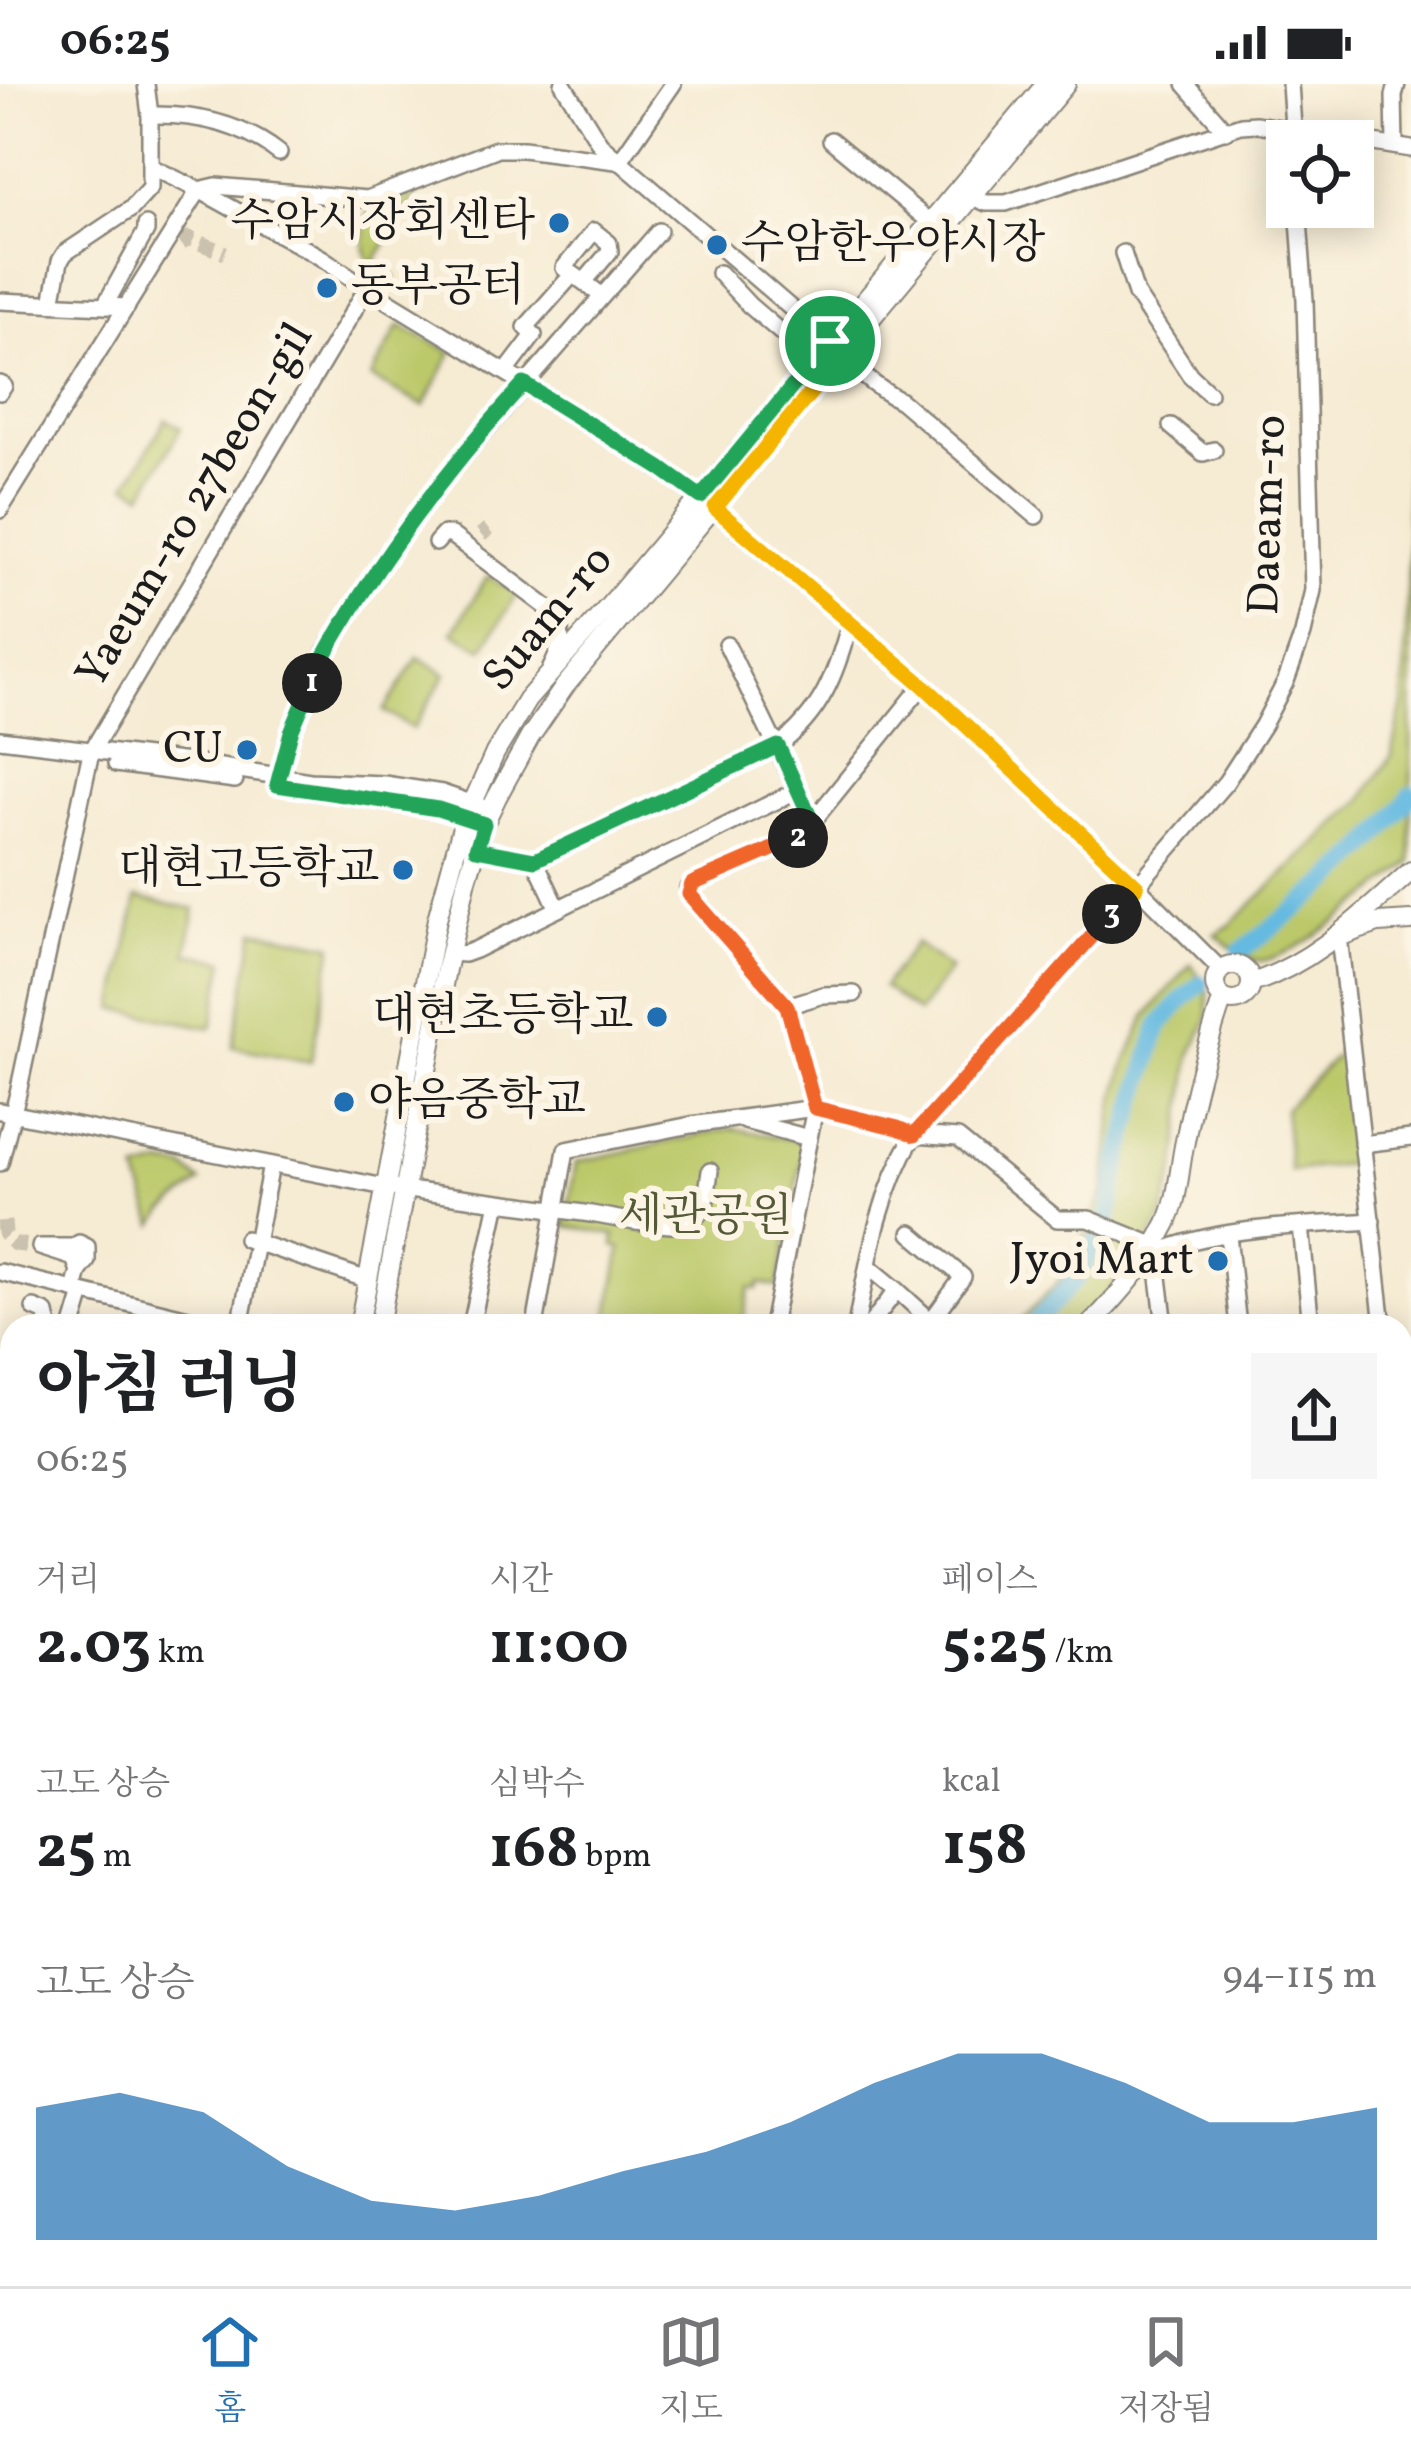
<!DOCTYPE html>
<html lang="ko">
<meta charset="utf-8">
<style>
:root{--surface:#fff;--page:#f6f6f6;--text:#202124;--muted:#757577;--line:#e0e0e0;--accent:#1f6fb2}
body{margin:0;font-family:Vollkorn,"Noto Serif KR",serif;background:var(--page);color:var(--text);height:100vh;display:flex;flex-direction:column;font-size:45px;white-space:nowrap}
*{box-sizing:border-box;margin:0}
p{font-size:39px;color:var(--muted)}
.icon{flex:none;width:66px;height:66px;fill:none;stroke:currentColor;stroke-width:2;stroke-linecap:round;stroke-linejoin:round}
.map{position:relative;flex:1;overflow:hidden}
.side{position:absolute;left:0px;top:1230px;width:1413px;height:972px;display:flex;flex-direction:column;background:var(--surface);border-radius:36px 36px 0 0;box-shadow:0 6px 30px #0003}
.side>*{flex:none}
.tools{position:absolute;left:1266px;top:36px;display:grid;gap:24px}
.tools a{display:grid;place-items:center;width:108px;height:108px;border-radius:0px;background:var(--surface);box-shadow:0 6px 30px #0003;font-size:60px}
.pin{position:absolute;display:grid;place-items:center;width:102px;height:102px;color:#fff;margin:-51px;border:6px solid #fff;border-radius:50%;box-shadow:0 3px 12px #0007}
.km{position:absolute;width:60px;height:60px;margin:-30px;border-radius:50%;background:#222;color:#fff;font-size:33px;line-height:60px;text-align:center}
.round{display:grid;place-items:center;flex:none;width:126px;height:126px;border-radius:0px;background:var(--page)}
.overview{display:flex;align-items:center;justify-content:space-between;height:204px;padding:0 36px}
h1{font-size:66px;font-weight:700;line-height:90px}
.stats{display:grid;grid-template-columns:repeat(3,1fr);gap:18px;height:204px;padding:12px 36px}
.stats div{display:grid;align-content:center}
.stats b{font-size:60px;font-weight:700}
.stats small{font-size:33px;font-weight:400}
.stats p{font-size:33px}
.chart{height:336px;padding:24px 36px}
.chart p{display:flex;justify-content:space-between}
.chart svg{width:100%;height:216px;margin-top:12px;fill:var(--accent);opacity:.7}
.status{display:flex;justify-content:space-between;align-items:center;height:84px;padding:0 60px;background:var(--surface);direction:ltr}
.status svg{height:33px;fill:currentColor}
.tab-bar{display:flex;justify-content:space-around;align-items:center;height:168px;border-top:3px solid var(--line);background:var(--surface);font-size:33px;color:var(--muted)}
.tab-bar a{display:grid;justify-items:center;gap:6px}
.tab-bar .on{color:var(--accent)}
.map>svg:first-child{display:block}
</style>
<div class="status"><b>06:25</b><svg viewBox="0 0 49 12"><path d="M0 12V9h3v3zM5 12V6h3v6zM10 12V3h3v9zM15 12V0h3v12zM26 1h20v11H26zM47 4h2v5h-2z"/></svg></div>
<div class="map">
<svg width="1411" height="2202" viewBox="0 0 1411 2202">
<rect width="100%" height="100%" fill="#fcf5e5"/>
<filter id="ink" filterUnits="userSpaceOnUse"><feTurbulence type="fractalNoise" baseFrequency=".00833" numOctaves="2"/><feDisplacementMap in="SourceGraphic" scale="24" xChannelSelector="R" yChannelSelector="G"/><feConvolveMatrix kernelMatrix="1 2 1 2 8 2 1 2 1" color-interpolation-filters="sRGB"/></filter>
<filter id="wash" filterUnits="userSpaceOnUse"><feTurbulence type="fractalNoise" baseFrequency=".004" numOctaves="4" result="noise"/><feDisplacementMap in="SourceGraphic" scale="48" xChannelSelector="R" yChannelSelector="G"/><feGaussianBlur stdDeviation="2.7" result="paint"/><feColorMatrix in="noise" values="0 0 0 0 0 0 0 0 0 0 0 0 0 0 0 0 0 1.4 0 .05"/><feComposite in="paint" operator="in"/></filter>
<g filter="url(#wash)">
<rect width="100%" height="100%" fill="#f6ebd3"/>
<g fill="#bcc96b" stroke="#6c7244" stroke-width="3">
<path d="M422,100l-47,77 20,16 -4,6c-32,-19 -31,-47 -20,-79z"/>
<path d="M399,241l53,27 -28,54 -53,-28z"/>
<path d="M166,335l15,9 -38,66 -16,-9z"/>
<path d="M1411,347v432c-28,22 -125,106 -158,97 -13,-4 -27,-18 -38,-26l15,-9 132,-125 30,-45 11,-51 5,-138 -2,-122z"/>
<path d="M488,492l29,18 -34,55 -30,-17z"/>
<path d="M418,573l28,17 -33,55 -29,-18z"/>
<path d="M137,813l58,12 -8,44 38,8 -13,67 -97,-19z"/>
<path d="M255,846l78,15 -22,117 -78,-15z"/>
<path d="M915,859l35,26 -32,44 -35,-26z"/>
<path d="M1191,880l17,26v29l-17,36 -15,112 -15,54 -29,43 -51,62h-65l48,-51 25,-48 15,-37 10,-84 10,-40 22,-50z"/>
<path d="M1343,965l13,114 -66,8 -6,-62z"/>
<path d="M732,1044l73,14 -27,145 -18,-4 -2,6 -8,-1 -8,38h-135l14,-78 -7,-2 1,-11 -50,-9 11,-64z"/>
<path d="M162,1081l23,3 16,14 -37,30 -9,13 -18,-53z"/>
</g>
<g fill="#95ad5f" stroke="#58643e" stroke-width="3">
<path d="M12,2096v94h24l-9,12h-27v-98z"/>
<path d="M81,2190h239l6,12h-252z"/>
</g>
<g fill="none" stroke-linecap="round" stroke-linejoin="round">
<g stroke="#65bae1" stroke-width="18">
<path d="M1241,867c58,-44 129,-96 170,-156"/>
<path d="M1032,1242l45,-48 31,-57 12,-63 39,-132 26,-29 16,-13"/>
<path d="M1294,2190l3,12"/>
</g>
</g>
</g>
<g filter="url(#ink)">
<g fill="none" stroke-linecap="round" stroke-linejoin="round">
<g stroke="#cac2ae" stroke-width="15" stroke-dasharray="15 8" stroke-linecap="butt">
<path d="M181,160l7,-6 37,15"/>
<path d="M481,451l7,-6"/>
<path d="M4,1137l1,12 10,11 25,3"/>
</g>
<g stroke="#898478" stroke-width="20">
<g id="minor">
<path d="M563,0l37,60 229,197c21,23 44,46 72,60l135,115"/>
<path d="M1185,0l41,47"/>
<path d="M1290,0l4,57"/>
<path d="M150,31c46,-1 92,9 129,38"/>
<path d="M831,56l99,82"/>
<path d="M1395,62l-1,-50 3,-12"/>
<path d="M619,78l54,-78"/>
<path d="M151,83l48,23 123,68 45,30 238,145 86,56 232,196 214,201 84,84"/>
<path d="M199,106l17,-4 151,13 129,-50h27l93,12"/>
<path d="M973,113l13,6h20l235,-78 15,-1 155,25"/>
<path d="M1123,169l13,41 54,81 19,18"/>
<path d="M719,189l30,32 50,43 21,-15"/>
<path d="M584,198l-20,-14 30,-37 15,12 1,8 -26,31 18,14"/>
<path d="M0,217l127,6"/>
<path d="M52,219l8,-42 5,-8 66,-44 19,-21v-73l-4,-31"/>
<path d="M105,221l41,-74v-6"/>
<path d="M506,288l28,-37 -8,-8 46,-52"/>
<path d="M0,300l4,2 -4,6"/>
<path d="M1171,342l32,27 11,-3"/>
<path d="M0,426l199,-320"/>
<path d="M436,459l8,-9 7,1 101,76c14,19 9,38 -1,57"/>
<path d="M727,561l85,176"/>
<path d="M0,655l189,23 121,19 74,3 58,9 41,14"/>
<path d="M116,680l119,16"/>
<path d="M277,701l14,-53 34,-80 61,-97 57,-76 216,-248"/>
<path d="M312,707l126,18 39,12"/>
<path d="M476,765l59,11 243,-114c44,-33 58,-73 72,-123"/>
<path d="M535,776l23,49"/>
<path d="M1339,852l44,390"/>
<path d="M449,869l15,1 11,-4 323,-160"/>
<path d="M787,922l36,-11 31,-1"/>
<path d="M0,1027l385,76 206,27 44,8 36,3 22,-5 12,-13 5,-36"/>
<path d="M745,1037l64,17 6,-30 -28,-102 -94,-108 -5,-10 4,-4 108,-47 123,-152"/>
<path d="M1362,1060l49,-6"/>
<path d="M0,1079l18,-70 73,-341 276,-464"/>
<path d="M1301,1142l10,100"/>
<path d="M1228,1151l10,91"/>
<path d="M246,1155l122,41"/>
<path d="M1156,1169l9,73"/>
<path d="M74,1174l-34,-11h34"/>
<path d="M868,1182l29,24 -28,36"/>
<path d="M0,1188l221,54"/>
<path d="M74,1206l5,-19 8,-10v-14l-8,-4 -4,3 -2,10 6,15"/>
<path d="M897,1206l34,31 32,-44 -52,-44"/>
<path d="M34,1224l12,5 3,13"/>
<path d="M73,1242l10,-33"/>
<path d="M240,1242l31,-161"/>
<path d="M471,1242l27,-124"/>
<path d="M535,1242l31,-176 125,-25 124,-17 83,20 16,7 44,3 99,81h32l64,26 3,8c64,-27 147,-27 216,-32"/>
<path d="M772,1242l37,-188"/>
<path d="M856,1242c13,-69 22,-130 58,-191l223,-249 89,-104 37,-57 23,-44 17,-47 10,-44 -8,-290 -7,-93"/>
<path d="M0,1283l12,3"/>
<path d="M0,1340l12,3"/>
<path d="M0,1408l7,2 5,-21"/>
<path d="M1401,1416l10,82"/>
<path d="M0,1426l12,2"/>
<path d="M0,1544l12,-62"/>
<path d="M1401,1587l10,-1"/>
<path d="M1401,1656l10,-1"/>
<path d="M1401,1871l10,-1"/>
<path d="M1401,1954l10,-1"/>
<path d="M1401,2012l10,-1"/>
<path d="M1401,2034l10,28"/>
<path d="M961,2192l26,10"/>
<path d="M914,2202l8,-12"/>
</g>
</g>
<g stroke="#898478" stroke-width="22">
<g id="major">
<path d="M1344,851l34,-12 33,-2"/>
<circle cx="1233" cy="899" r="18"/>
<path d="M1252,899c64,-21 109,-68 159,-112"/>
<path d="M359,1242l78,-407 25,-92 33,-74 32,-53 95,-109 424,-507"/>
<path d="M379,1242l67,-357 21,-90 17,-55 13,-27 33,-60 35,-51 501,-602"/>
<path d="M1089,1242c31,-32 58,-63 78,-103 12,-27 12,-54 18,-82 9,-49 22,-96 38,-143"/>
<path d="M0,1623l12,-8"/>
<path d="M0,1646l12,-8"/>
<path d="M1401,1762l10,-1"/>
<path d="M1401,1793l10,-1"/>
<path d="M1350,2190l1,12"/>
<path d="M458,2202l8,-12"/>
</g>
</g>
<use href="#minor" stroke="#fff" stroke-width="15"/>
<use href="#major" stroke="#fff" stroke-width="18"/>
</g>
</g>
<g fill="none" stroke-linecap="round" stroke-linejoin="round" filter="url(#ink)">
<g stroke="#fff" stroke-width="24">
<path id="split-1" d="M312,599c13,-31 31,-59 49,-88 48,-75 104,-146 163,-211l138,85 39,28 129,-156"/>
</g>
<g stroke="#fff" stroke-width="24">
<path id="split-2" d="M312,599l-21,49 -14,53 161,24 46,15 -8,25 59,11 243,-114 34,75 -14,17"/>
</g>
<g stroke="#fff" stroke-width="24">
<path id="split-3" d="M798,754l-106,46 -3,10 98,112 28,102 83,20 16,7 198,-221"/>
</g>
<g stroke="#fff" stroke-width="24">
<path id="split-4" d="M830,257l12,14 -127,153 208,177 214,201 -25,28"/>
</g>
<use href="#split-1" stroke="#22a559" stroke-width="15"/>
<use href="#split-2" stroke="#22a559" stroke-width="15"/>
<use href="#split-3" stroke="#f0652b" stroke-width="15"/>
<use href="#split-4" stroke="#f5b400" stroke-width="15"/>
</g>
<g fill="#1f6fb2" stroke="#fcf5e5" stroke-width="4.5">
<circle cx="559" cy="139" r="12"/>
<circle cx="717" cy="161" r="12"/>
<circle cx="327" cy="204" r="12"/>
<circle cx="247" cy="666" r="12"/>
<circle cx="403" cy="786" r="12"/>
<circle cx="657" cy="933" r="12"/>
<circle cx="344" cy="1018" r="12"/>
<circle cx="1218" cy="1177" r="12"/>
</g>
<g text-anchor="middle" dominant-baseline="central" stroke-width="12" stroke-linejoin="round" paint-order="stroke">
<g font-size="45" fill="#1c1c1c" stroke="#fcf5e5" text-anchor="end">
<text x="535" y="139">수암시장회센타</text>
<text x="741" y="161" text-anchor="start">수암한우야시장</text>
<text x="351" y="204" text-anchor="start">동부공터</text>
<text x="223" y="666">CU</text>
<text x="379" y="786">대현고등학교</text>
<text x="633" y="933">대현초등학교</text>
<text x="368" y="1018" text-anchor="start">야음중학교</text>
<text x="1194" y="1177">Jyoi Mart</text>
</g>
<g font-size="45" fill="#1c1c1c" stroke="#fcf5e5">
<text transform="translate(196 422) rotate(-59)">Yaeum-ro 27beon-gil</text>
<text transform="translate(1269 431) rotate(-88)">Daeam-ro</text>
<text transform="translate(549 535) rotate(-50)">Suam-ro</text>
</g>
<g font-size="45" fill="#545938" stroke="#fcf5e5">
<text x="706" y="1134">세관공원</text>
</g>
</g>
</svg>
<div class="tools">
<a><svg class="icon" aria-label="locate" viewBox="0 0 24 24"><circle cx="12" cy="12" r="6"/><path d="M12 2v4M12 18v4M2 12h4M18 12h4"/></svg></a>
</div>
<div class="pin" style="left:830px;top:257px;background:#1e9e55"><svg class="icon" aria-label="arrive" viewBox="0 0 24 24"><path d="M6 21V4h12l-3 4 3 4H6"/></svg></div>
<b class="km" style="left:312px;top:599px">1</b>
<b class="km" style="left:798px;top:754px">2</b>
<b class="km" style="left:1112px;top:830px">3</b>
<section class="side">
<div class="overview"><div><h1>아침 러닝</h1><p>06:25</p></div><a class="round"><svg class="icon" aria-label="share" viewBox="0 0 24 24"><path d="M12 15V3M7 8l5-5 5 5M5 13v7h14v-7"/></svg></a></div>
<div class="stats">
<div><p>거리</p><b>2.03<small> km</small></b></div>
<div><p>시간</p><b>11:00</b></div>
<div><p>페이스</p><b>5:25<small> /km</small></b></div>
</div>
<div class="stats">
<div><p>고도 상승</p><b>25<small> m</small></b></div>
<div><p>심박수</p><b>168<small> bpm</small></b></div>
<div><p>kcal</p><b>158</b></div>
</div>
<div class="chart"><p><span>고도 상승</span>94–115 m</p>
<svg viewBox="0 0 160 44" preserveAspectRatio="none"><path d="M0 44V17L10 14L20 18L30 29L40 36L50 38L60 35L70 30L80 26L90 20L100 12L110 6L120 6L130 12L140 20L150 20L160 17V44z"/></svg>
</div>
</section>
</div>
<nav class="tab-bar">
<a class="on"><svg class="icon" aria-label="home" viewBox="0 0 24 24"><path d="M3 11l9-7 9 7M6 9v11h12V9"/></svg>홈</a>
<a><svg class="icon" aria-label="map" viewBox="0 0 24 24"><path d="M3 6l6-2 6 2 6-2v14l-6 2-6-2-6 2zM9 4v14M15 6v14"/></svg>지도</a>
<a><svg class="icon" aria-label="saved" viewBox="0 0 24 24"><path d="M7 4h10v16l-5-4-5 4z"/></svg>저장됨</a>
</nav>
